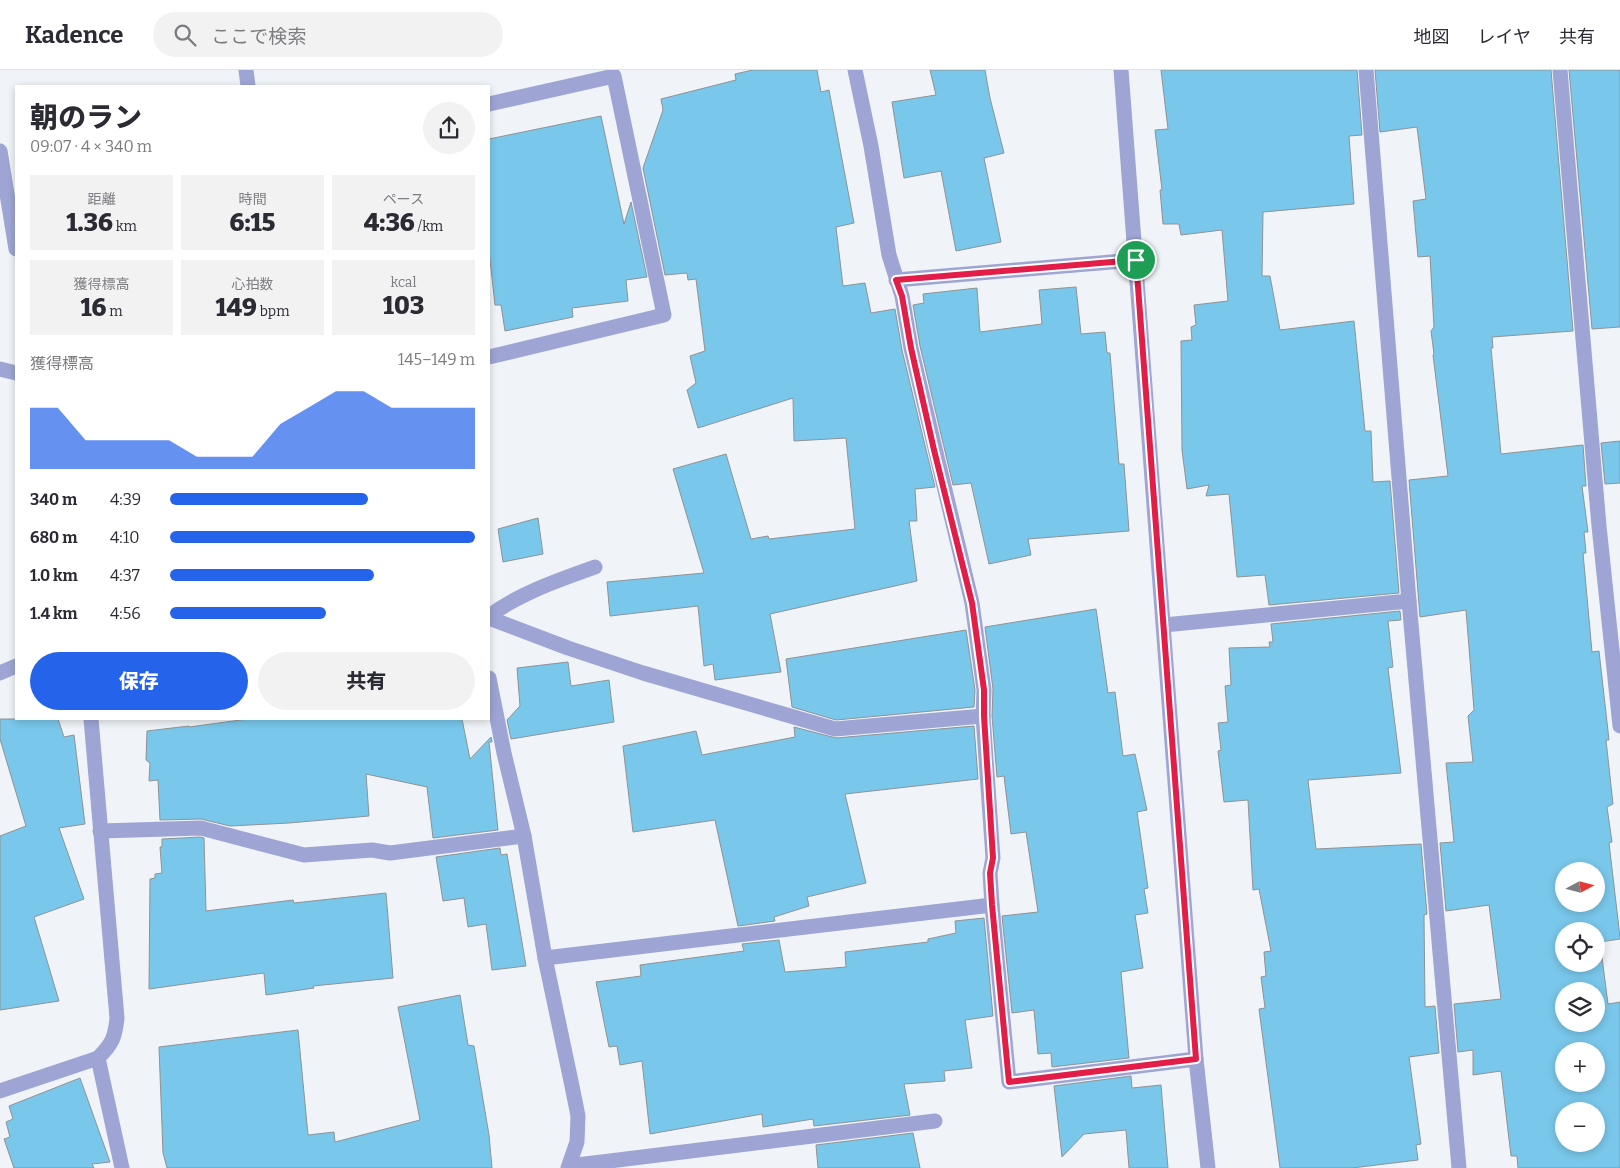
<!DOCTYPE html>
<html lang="ja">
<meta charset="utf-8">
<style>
:root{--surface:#fff;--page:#f2f2f3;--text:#2b2b33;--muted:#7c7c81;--line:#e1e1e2;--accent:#2563eb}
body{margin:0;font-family:Bitter,"Noto Sans JP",serif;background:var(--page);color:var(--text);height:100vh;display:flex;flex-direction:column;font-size:19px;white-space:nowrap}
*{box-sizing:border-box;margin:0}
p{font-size:16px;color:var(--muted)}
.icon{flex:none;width:28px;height:28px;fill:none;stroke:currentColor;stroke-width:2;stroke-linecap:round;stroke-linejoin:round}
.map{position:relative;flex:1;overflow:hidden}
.drawer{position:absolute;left:15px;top:15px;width:475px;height:635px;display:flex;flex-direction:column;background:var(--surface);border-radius:0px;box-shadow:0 2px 8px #0003}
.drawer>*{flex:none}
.needle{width:32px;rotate:83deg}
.fabs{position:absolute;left:1555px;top:792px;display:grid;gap:10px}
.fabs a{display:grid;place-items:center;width:50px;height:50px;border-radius:50%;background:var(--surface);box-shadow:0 2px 8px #0003;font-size:25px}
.pin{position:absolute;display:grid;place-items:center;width:42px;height:42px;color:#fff;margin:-21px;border:2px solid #fff;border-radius:50%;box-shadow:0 1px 5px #0007}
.round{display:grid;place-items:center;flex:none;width:52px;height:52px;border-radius:26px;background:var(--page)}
.head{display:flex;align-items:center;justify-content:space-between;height:85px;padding:0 15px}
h1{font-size:28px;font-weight:800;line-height:38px}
.figures{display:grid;grid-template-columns:repeat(3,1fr);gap:8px;height:85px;padding:5px 15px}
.figures div{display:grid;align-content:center;border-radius:0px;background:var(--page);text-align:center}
.figures b{font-size:25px;font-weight:800}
.figures small{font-size:14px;font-weight:400}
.figures p{font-size:14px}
.chart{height:140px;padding:10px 15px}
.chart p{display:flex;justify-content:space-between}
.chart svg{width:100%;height:90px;margin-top:5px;fill:var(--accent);opacity:.7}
.action{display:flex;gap:10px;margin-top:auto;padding:10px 15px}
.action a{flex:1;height:58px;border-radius:30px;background:var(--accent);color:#fff;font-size:20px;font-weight:800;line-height:58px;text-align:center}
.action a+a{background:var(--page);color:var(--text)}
ul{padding:0 15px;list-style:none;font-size:16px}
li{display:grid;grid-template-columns:80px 60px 1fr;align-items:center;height:38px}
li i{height:12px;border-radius:6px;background:var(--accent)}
header{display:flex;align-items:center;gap:30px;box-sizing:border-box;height:70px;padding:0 25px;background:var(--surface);border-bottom:1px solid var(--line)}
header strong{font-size:24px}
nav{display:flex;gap:28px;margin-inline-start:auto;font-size:18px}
.search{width:350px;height:45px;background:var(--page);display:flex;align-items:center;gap:12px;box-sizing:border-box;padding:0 18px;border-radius:28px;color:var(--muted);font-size:19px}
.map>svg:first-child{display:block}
</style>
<header>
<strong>Kadence</strong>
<div class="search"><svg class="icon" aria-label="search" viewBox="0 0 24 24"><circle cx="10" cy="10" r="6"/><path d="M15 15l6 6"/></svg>ここで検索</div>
<nav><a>地図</a><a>レイヤ</a><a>共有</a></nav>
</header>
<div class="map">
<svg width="1620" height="1098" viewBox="0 0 1620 1098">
<rect width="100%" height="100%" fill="#f0f3f7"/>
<g fill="#79c7eb" stroke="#8e9395" fill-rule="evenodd">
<path d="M753,0h64l4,22 8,-2 25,133 -18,4 7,59 22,-3 6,30 24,-4 7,41 33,137 -20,2 2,32h-8l8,60 -147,33 11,58 -66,8 -2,-16 -9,2 -6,-60 -88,10 -3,-34 97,-9 -31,-104 53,-15 25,85 17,-3 1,3 86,-10 -9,-91 -52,3 -1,-43 -95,30 -11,-38 9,-7 -6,-27 15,-5 -9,-72 -8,1 -1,-7 -22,2 -22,-107 20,-58 -2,-11 75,-19 -1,-6z"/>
<path d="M930,0h55l5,28 14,55 -20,5 17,84 -45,9 -15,-80 -37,7 -12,-76 44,-7z"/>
<path d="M1161,0h196l5,65 -13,1 5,68 -91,8 -1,64h8l10,54 74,-9 11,110h6l2,51 17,-1 9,112 -130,12 -4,-30 -28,2 -8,-83 -23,2 3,-11 -22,4 -5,-39 -1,-109 11,-1 -1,-13 5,-2 -2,-20 34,-4 -6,-71 -41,5 -2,-11h-16l-3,-34h2l-7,-60 13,-1z"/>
<path d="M1375,0h176l22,261 -81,6 1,11h-2l10,106 82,-9 3,41h-4l6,46h-4l2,21h-3l9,99 7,-1 10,89h-3l7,64 -6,3 5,35 -3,1 11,94v2l-20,3 8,62 12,-2v166h-102l-1,-12h-6l-10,-85 -28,4v-25l-15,2 -4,-48 47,-5 -12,-94 -43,6 -6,-68 14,-1 -8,-79 27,-1 -5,-46 6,-6 -8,-100 -46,7 -11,-137 39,-4 -15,-121 1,-1 -3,-23 3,-4 -4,-71 -12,1 -5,-56 13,-2 -9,-72 -37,5zM1564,801h32v33h-32zM1564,861h32v33h-32zM1564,921h32v33h-32zM1564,981h32v33h-32zM1564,1041h32v33h-32z"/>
<path d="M1569,0h51v257l-28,2z"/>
<path d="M601,46l23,108 7,-22 16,75 -21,3 2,21 -56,7 1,9 -68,14 -4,-26h-6l-6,-54v-112z"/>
<path d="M1076,217l5,47 24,-2 2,21h3l9,111h5l5,67 -101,8 3,16 -42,9 -18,-81 -18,2 -33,-139 -7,-41 11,-2 -1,-9 54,-6 3,44 62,-8 -3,-34z"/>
<path d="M1620,371v42l-15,1 -4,-41z"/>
<path d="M538,448l5,36 -40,8 -5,-33z"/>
<path d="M1096,539l12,84 7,-1 8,64 12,-2 12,56 -10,2 11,76 -4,1 4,24 -13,2 8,53 -22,4 8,86 -77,9 -1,-14 -13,1 -4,-44 -22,3 -10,-97 36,-4 -12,-80 -15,2 -7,-58 -7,1 -5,-61 1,-27 -8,-62z"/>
<path d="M1400,541l1,9 -13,1 5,46 -5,1 13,105 -93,7 8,69 105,-5 6,70 -3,1 1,92 10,-1 4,47 -30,4 12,87 -5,1 2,15 -66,8h-72l-21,-159 6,-1 -4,-31 5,-1 -2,-24 7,-1 -12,-62 -6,1 -5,-90 -24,2 -6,-51 3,-1 -3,-27 10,-1 -3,-36 6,-1 -2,-37 41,-1 -1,-5h4l-2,-18z"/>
<path d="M966,560l9,60 -1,17 -138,13 -44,-13 -6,-48z"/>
<path d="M568,592l3,24 38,-6 5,42 -103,17 -4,-19 13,-14 -3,-38z"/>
<path d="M0,649h58l6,18 10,-2 11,89 -26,4 25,71 -50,18 25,84 -59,9v-174l26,-10 -26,-87z"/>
<path d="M248,649h214l8,40 21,-22 1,5h-3l9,88 -65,8 -6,-51 -61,-13 3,42 -80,7 -59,3 -29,-7 -41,1 -2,-40 -9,1 1,-18 -4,-3 1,-29 42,-5v1z"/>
<path d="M974,656l4,53 -133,15 21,89 -59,14 2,9 -35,11 1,4 -37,5 -23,-106 -82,12 -10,-86 73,-15 6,24 93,-18 -1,-10 42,11z"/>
<path d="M200,767l4,1 2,73 87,-11 1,3 92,-10 7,85 -80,8 1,2 -48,7 -2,-22 -115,16 1,-110 5,-1v-4l7,-1 -2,-26h2v-8z"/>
<path d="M500,778l1,7 6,-1 19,112 -34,4 -6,-46 -18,3 -4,-29 -21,3 -7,-44z"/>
<path d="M984,848l9,98 -28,4 7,48 -28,3 1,10 -41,3 6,31 -96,11 -1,-7 -50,8 -1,-13 -112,20 -8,-73 -22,4 -3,-19 -8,1 -13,-65 45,-6 -1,-11 104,-14 -2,-7 37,-4 6,32 61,-5 -1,-15 83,-10v-3l28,-6 -1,-12z"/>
<path d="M460,925l8,50 6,1 15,89 3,33h-325l-4,-15 -4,-106 139,-17 10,105 26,-3 1,10 85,-22 -22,-113z"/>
<path d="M1131,1006l1,12 29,-3 7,83h-39l-3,-38 -42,4 -22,23 -8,-71z"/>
<path d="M80,1008l30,84 -18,2 2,4h-80l-10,-29 6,-2 -4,-15 7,-3 -4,-13z"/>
<path d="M913,1063l7,35h-102l-2,-23z"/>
</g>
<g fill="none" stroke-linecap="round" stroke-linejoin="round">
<g stroke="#9ea5d4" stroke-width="15">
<path d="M246,0l2,16"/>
<path d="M855,0l16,76 18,109 13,41 9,52 61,255 12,87 -1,26 10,142 -3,15 2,32 17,177 187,-23"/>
<path d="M1121,0l75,989 12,109"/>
<path d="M1366,0l43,531 50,567"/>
<path d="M1560,0l39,456 21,200"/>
<path d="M489,34l125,-28 50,239 -175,42"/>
<path d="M0,81l16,98"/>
<path d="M896,210l239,-20"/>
<path d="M0,299l16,4"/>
<path d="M489,546c31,-23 70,-36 106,-49"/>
<path d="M489,548l79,30 75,25 192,56 148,-13"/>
<path d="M1164,555l245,-24"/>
<path d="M0,603l16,-7"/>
<path d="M489,608l15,75 20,83 21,122 27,128 6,30 -1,26 -9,26"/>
<path d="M100,761l101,-3 103,27 68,-5 18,3 134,-17"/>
<path d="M545,888l447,-53"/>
<path d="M98,988l24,110"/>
<path d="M0,1021l98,-33c14,-14 17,-20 19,-40l-26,-299"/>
<path d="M569,1096l366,-45"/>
</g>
</g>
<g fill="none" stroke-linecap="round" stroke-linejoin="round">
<g stroke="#fff" stroke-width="10">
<path id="route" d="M1136,190l60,799 -187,23 -17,-177 -2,-32 3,-15 -9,-142v-26l-12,-87 -38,-153 -23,-102 -9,-52 -6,-16z"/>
</g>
<use href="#route" stroke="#e11d48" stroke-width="6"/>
</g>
</svg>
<div class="fabs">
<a><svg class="needle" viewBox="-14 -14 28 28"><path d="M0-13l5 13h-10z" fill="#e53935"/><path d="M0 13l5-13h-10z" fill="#7c7c81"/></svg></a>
<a><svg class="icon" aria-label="locate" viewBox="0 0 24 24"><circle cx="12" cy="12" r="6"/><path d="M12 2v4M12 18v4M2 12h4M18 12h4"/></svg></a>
<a><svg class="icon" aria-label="layers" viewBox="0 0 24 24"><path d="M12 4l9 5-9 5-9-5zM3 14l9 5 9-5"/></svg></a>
<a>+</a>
<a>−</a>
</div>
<div class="pin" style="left:1136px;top:190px;background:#1e9e55"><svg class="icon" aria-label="arrive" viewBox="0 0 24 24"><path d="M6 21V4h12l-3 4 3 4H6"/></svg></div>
<section class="drawer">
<div class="head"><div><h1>朝のラン</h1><p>09:07 · 4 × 340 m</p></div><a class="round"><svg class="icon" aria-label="share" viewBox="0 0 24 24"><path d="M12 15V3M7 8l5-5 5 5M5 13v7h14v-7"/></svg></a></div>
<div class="figures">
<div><p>距離</p><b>1.36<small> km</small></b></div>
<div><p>時間</p><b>6:15</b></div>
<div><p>ペース</p><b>4:36<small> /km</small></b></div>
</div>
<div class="figures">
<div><p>獲得標高</p><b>16<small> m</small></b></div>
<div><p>心拍数</p><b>149<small> bpm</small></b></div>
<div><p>kcal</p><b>103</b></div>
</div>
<div class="chart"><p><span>獲得標高</span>145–149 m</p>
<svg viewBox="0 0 160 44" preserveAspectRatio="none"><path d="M0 44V14L10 14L20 30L30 30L40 30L50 30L60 38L70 38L80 38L90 22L100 14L110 6L120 6L130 14L140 14L150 14L160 14V44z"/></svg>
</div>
<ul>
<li><b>340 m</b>4:39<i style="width:65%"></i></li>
<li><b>680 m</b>4:10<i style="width:100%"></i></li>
<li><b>1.0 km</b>4:37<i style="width:67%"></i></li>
<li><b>1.4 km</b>4:56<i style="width:51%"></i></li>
</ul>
<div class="action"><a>保存</a><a>共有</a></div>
</section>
</div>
